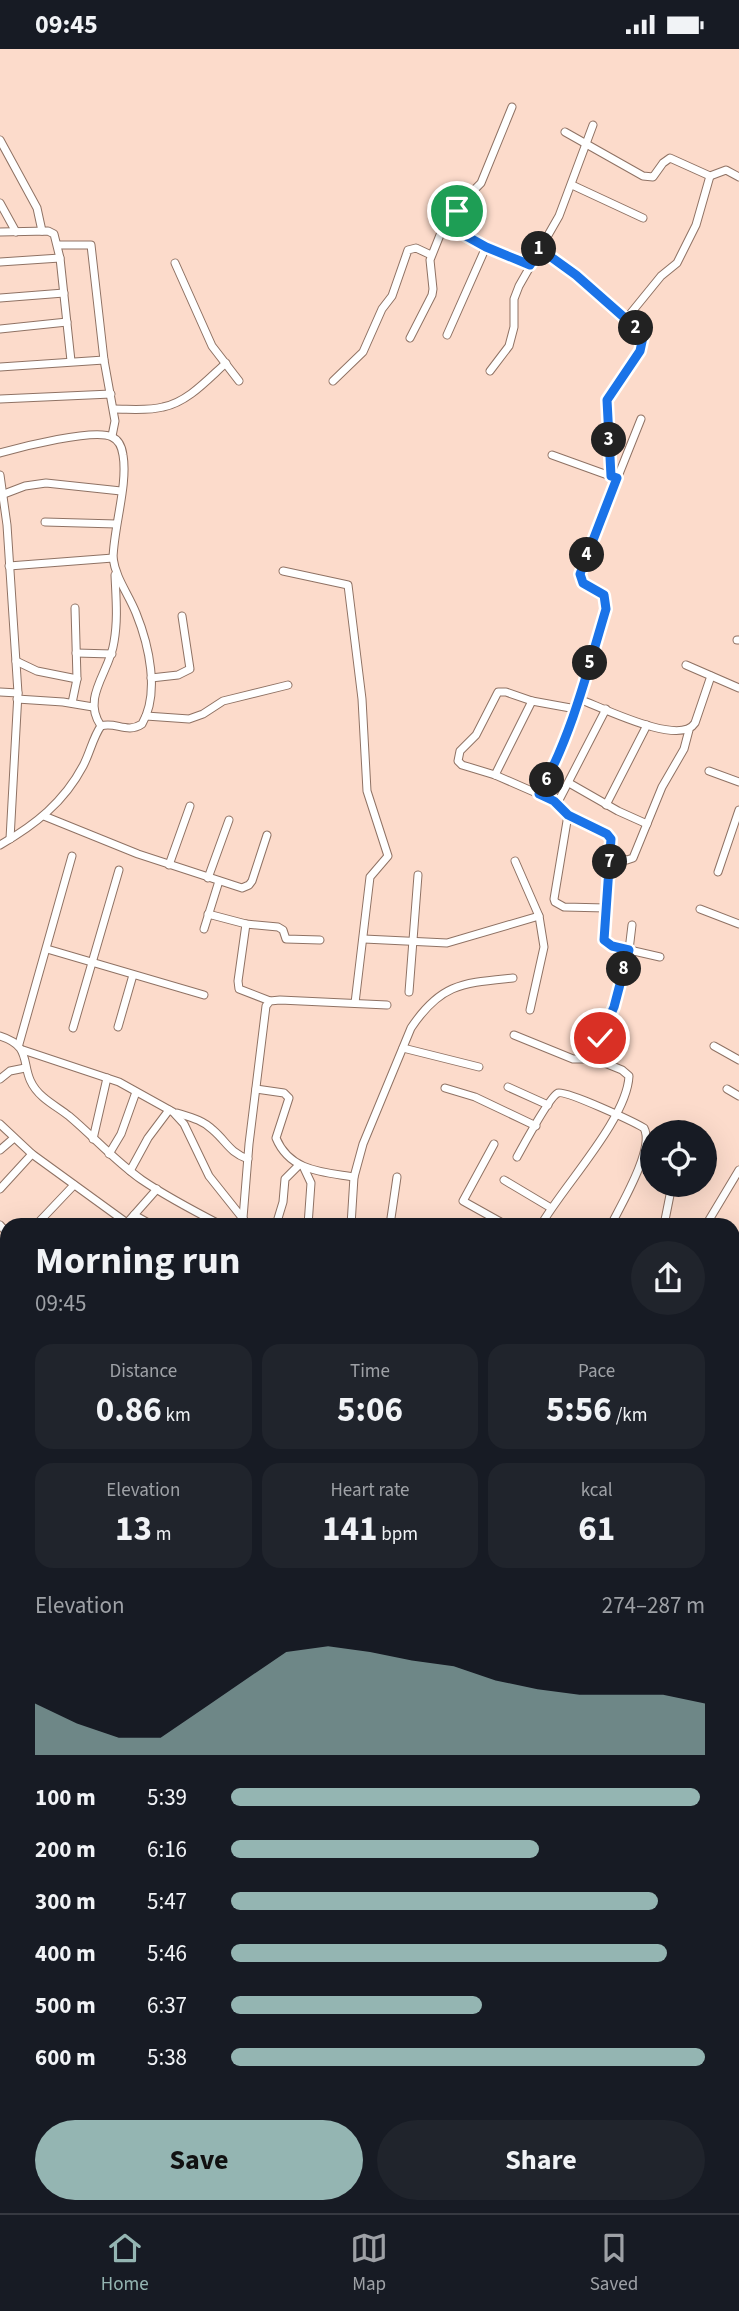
<!DOCTYPE html>
<meta charset="utf-8">
<style>
:root{--surface:#171b24;--page:#20242c;--text:#f1f3f6;--muted:#9ea1a6;--line:#363941;--accent:#94b5b2}
body{margin:0;font-family:"Source Sans 3",sans-serif;background:var(--page);color:var(--text);height:100vh;display:flex;flex-direction:column;font-size:26px;white-space:nowrap}
*{box-sizing:border-box;margin:0}
p{font-size:23px;color:var(--muted)}
.icon{flex:none;width:38px;height:38px;fill:none;stroke:currentColor;stroke-width:2;stroke-linecap:round;stroke-linejoin:round}
.map{position:relative;flex:1;overflow:hidden}
.details{position:absolute;left:0px;top:1169px;width:740px;height:996px;display:flex;flex-direction:column;background:var(--surface);border-radius:21px 21px 0 0;box-shadow:0 7px 28px #0002}
.details>*{flex:none}
.buttons{position:absolute;left:640px;top:1071px;display:grid;gap:14px}
.buttons a{display:grid;place-items:center;width:77px;height:77px;border-radius:50%;background:var(--surface);box-shadow:0 7px 28px #0002;font-size:35px}
.pin{position:absolute;display:grid;place-items:center;width:60px;height:60px;color:#fff;margin:-30px;border:4px solid #fff;border-radius:50%;box-shadow:0 2px 7px #0007}
.km{position:absolute;width:35px;height:35px;margin:-18px;border-radius:50%;background:#222;color:#fff;font-size:19px;line-height:35px;text-align:center}
.round{display:grid;place-items:center;flex:none;width:74px;height:74px;border-radius:37px;background:var(--page)}
.overview{display:flex;align-items:center;justify-content:space-between;height:119px;padding:0 35px}
h1{font-size:38px;font-weight:700;line-height:52px}
.figures{display:grid;grid-template-columns:repeat(3,1fr);gap:10px;height:119px;padding:7px 35px}
.figures div{display:grid;align-content:center;border-radius:18px;background:var(--page);text-align:center}
.figures b{font-size:35px;font-weight:700}
.figures small{font-size:19px;font-weight:400}
.figures p{font-size:19px}
.chart{height:196px;padding:14px 35px}
.chart p{display:flex;justify-content:space-between}
.chart svg{width:100%;height:126px;margin-top:7px;fill:var(--accent);opacity:.7}
.button{display:flex;gap:14px;margin-top:auto;padding:14px 35px}
.button a{flex:1;height:80px;border-radius:42px;background:var(--accent);color:#111;font-size:28px;font-weight:700;line-height:80px;text-align:center}
.button a+a{background:var(--page);color:var(--text)}
ul{padding:0 35px;list-style:none;font-size:23px}
li{display:grid;grid-template-columns:112px 84px 1fr;align-items:center;height:52px}
li i{height:18px;border-radius:9px;background:var(--accent)}
.status{display:flex;justify-content:space-between;align-items:center;height:49px;padding:0 35px;background:var(--surface);direction:ltr}
.status svg{height:19px;fill:currentColor}
.menu{display:flex;justify-content:space-around;align-items:center;height:98px;border-top:2px solid var(--line);background:var(--surface);font-size:19px;color:var(--muted)}
.menu a{display:grid;justify-items:center;gap:4px}
.menu .on{color:var(--accent)}
.map>svg:first-child{display:block}
</style>
<div class="status"><b>09:45</b><svg viewBox="0 0 49 12"><path d="M0 12V9h3v3zM5 12V6h3v6zM10 12V3h3v9zM15 12V0h3v12zM26 1h20v11H26zM47 4h2v5h-2z"/></svg></div>
<div class="map">
<svg width="739" height="2164" viewBox="0 0 739 2164">
<rect width="100%" height="100%" fill="#fcdbcb"/>
<g fill="none" stroke-linecap="round" stroke-linejoin="round">
<g stroke="#8f7264" stroke-width="9">
<g id="street">
<path d="M565,83l78,44 10,1 10,-14 7,-5 40,18 16,-6 13,7"/>
<path d="M0,91l37,68 5,23"/>
<path d="M572,136l71,33"/>
<path d="M0,154l16,29"/>
<path d="M450,178l12,-25 19,-19 31,-76"/>
<path d="M0,183l48,-1 6,3 6,24 11,103"/>
<path d="M58,196h33l13,115 11,61 -3,15"/>
<path d="M540,200l37,26 58,52 8,10 -3,14 -33,49 4,76"/>
<path d="M0,213l60,-4"/>
<path d="M175,214l37,83 27,35"/>
<path d="M0,249l64,-5"/>
<path d="M626,270l35,-43 16,-13 19,-38 14,-49"/>
<path d="M0,280l67,-7"/>
<path d="M447,286l39,-88"/>
<path d="M410,289l22,-43 1,-6 -3,-29 12,-30 8,-3 36,20 44,18"/>
<path d="M0,318l104,-7"/>
<path d="M490,322l19,-25 5,-19v-28l5,-13 40,-70 34,-91"/>
<path d="M333,332l30,-29 19,-43 10,-13 16,-46 8,-2 15,7"/>
<path d="M0,350l111,-5"/>
<path d="M114,360c16,0 34,2 49,-2 25,-5 45,-28 63,-44"/>
<path d="M0,404c21,-6 95,-25 112,-16 7,3 10,11 11,18 5,29 -9,71 -10,103 3,21 15,35 23,55 13,32 24,80 6,111 -15,10 -27,-3 -41,2 -8,11 -11,27 -18,40 -19,36 -48,59 -83,79"/>
<path d="M552,406l61,22"/>
<path d="M0,426l7,50 11,168 -8,146"/>
<path d="M4,445l21,-8 21,-3 75,8"/>
<path d="M45,473l71,2"/>
<path d="M9,517l104,-8"/>
<path d="M283,522l65,14 14,114 5,92 21,65 -18,21 -15,126"/>
<path d="M737,591h2"/>
<path d="M76,604l36,1"/>
<path d="M16,612l21,10 40,8"/>
<path d="M686,616l53,23"/>
<path d="M151,629l27,-3 12,-6 -8,-53"/>
<path d="M0,643l18,1"/>
<path d="M17,650l46,3 30,5"/>
<path d="M579,650c22,8 101,48 116,24l16,-47"/>
<path d="M72,654l5,-24 -2,-71"/>
<path d="M576,660l-44,-8 -26,-9h-8l-22,43 -16,16 -2,10 4,4 33,10 55,24 18,16 39,19 4,8 -7,98 8,6 48,11"/>
<path d="M146,667l43,3 14,-5 20,-13 65,-16"/>
<path d="M101,677c-20,-29 9,-54 13,-84 4,-22 2,-44 1,-67"/>
<path d="M709,722l30,11"/>
<path d="M495,726l37,-74"/>
<path d="M569,734l49,28 29,13"/>
<path d="M539,745c33,-58 47,-122 67,-185l-2,-14c-10,-9 -27,-8 -23,-26l60,-150"/>
<path d="M557,755l49,-95"/>
<path d="M606,756l41,-80"/>
<path d="M568,766l-14,84 1,3 9,5 42,1"/>
<path d="M44,767l94,38 104,34 7,-3 3,-4 15,-46"/>
<path d="M610,806l17,5 6,-2 29,-71 22,-38 5,-19"/>
<path d="M515,812l24,55 5,31 -14,63"/>
<path d="M169,816l21,-59"/>
<path d="M718,823l21,-62"/>
<path d="M208,829l21,-58"/>
<path d="M700,860l39,15"/>
<path d="M208,865l38,10 32,3 5,3 3,9 34,1"/>
<path d="M246,875l-8,57 1,8 31,12"/>
<path d="M204,880l15,-48"/>
<path d="M364,890l83,4 92,-27"/>
<path d="M47,900l157,46"/>
<path d="M409,943l9,-117"/>
<path d="M118,978l15,-52"/>
<path d="M73,979l46,-158"/>
<path d="M514,986l59,24h22l27,11 7,6c-2,43 -65,109 -88,149"/>
<path d="M0,987c39,12 14,36 43,61 8,7 17,12 26,19 25,21 46,45 73,64 25,17 52,31 79,45"/>
<path d="M19,995l53,-188"/>
<path d="M714,997l25,14"/>
<path d="M403,999l76,19"/>
<path d="M23,1001l96,32 54,30 11,12 25,52 39,49"/>
<path d="M591,1010l23,-52 15,-57 3,-25"/>
<path d="M0,1030l10,-8 15,-3"/>
<path d="M508,1038l40,18"/>
<path d="M445,1039l30,9 61,29"/>
<path d="M256,1040l28,4 5,5 -13,40c14,34 48,34 78,39"/>
<path d="M727,1040l12,7"/>
<path d="M177,1064c13,4 26,7 36,17 14,12 16,22 35,29"/>
<path d="M0,1075l32,30 95,69"/>
<path d="M683,1083l1,-7"/>
<path d="M93,1090l14,-61"/>
<path d="M494,1095l-31,57 43,24"/>
<path d="M0,1101l14,-12"/>
<path d="M109,1105l12,-20 15,-42"/>
<path d="M517,1108c6,-11 33,-61 41,-64 8,-3 76,29 86,35 11,20 -23,77 -33,97"/>
<path d="M304,1119l7,15 -3,42"/>
<path d="M130,1122l18,-33 21,-28"/>
<path d="M504,1131l47,28"/>
<path d="M0,1140l32,-35"/>
<path d="M134,1166l18,10"/>
<path d="M243,1169l6,-74 17,-138 4,-5 10,-1 107,5"/>
<path d="M126,1175l31,-35"/>
<path d="M0,1176l7,8"/>
<path d="M36,1176l38,-40"/>
<path d="M276,1176l7,-23 2,-23 14,-14"/>
<path d="M351,1176l3,-48 9,-33 48,-116c30,-45 52,-45 102,-50"/>
<path d="M390,1176l7,-48"/>
<path d="M664,1176l8,-40"/>
<path d="M706,1176l33,-55"/>
<path d="M738,1213l1,1"/>
<path d="M0,1319l7,-8"/>
<path d="M733,1333l6,2"/>
<path d="M0,1336l7,8"/>
<path d="M733,1395l6,-12"/>
<path d="M733,1412l6,7"/>
<path d="M0,1449l7,-6"/>
<path d="M733,1534l6,-16"/>
<path d="M733,1552l6,3"/>
<path d="M733,1592l6,3"/>
<path d="M0,1624l7,-5"/>
<path d="M733,1665l6,5"/>
<path d="M733,1696l6,-6"/>
<path d="M0,1707l7,8"/>
<path d="M733,1771l6,6"/>
<path d="M0,1793l7,8"/>
<path d="M733,1868l6,4"/>
<path d="M0,1885l7,1"/>
<path d="M733,1938l6,-6"/>
<path d="M733,1965l6,5"/>
<path d="M0,1990l7,7"/>
<path d="M733,2012l6,5"/>
<path d="M0,2139l7,2"/>
<path d="M519,2158l3,6"/>
<path d="M156,2164l3,-6"/>
<path d="M252,2164l3,-6"/>
<path d="M314,2164l4,-6"/>
<path d="M345,2164l4,-6"/>
<path d="M402,2164l3,-6"/>
<path d="M454,2164l3,-6"/>
<path d="M606,2164l2,-6"/>
</g>
</g>
<g stroke="#8f7264" stroke-width="14">
<g id="highway">
<path d="M733,2155l6,2"/>
<path d="M715,2158l17,6"/>
<path d="M45,2164l3,-6"/>
</g>
</g>
<use href="#street" stroke="#fff" stroke-width="7"/>
<use href="#highway" stroke="#fff" stroke-width="12"/>
</g>
<g fill="none" stroke-linecap="round" stroke-linejoin="round">
<g stroke="#fff" stroke-width="14">
<path id="route" d="M457,162l-7,16 36,20 44,18 10,-16 36,26 59,52 8,10 -3,14 -33,49 4,76 6,2 -37,96 3,9 21,12 2,14c-19,64 -35,128 -67,185l15,7 14,14 39,19 4,5 -7,101 8,6 17,4 -15,57 -14,31"/>
</g>
<use href="#route" stroke="#1a73e8" stroke-width="9"/>
</g>
</svg>
<div class="buttons">
<a><svg class="icon" aria-label="locate" viewBox="0 0 24 24"><circle cx="12" cy="12" r="6"/><path d="M12 2v4M12 18v4M2 12h4M18 12h4"/></svg></a>
</div>
<div class="pin" style="left:457px;top:162px;background:#1e9e55"><svg class="icon" aria-label="arrive" viewBox="0 0 24 24"><path d="M6 21V4h12l-3 4 3 4H6"/></svg></div>
<div class="pin" style="left:600px;top:989px;background:#d93025"><svg class="icon" aria-label="check" viewBox="0 0 24 24"><path d="M5 12l5 5 9-10"/></svg></div>
<b class="km" style="left:539px;top:200px">1</b>
<b class="km" style="left:636px;top:279px">2</b>
<b class="km" style="left:609px;top:391px">3</b>
<b class="km" style="left:587px;top:506px">4</b>
<b class="km" style="left:590px;top:614px">5</b>
<b class="km" style="left:547px;top:731px">6</b>
<b class="km" style="left:610px;top:813px">7</b>
<b class="km" style="left:624px;top:920px">8</b>
<section class="details">
<div class="overview"><div><h1>Morning run</h1><p>09:45</p></div><a class="round"><svg class="icon" aria-label="share" viewBox="0 0 24 24"><path d="M12 15V3M7 8l5-5 5 5M5 13v7h14v-7"/></svg></a></div>
<div class="figures">
<div><p>Distance</p><b>0.86<small> km</small></b></div>
<div><p>Time</p><b>5:06</b></div>
<div><p>Pace</p><b>5:56<small> /km</small></b></div>
</div>
<div class="figures">
<div><p>Elevation</p><b>13<small> m</small></b></div>
<div><p>Heart rate</p><b>141<small> bpm</small></b></div>
<div><p>kcal</p><b>61</b></div>
</div>
<div class="chart"><p><span>Elevation</span>274–287 m</p>
<svg viewBox="0 0 160 44" preserveAspectRatio="none"><path d="M0 44V26L10 33L20 38L30 38L40 28L50 18L60 8L70 6L80 8L90 11L100 13L110 18L120 21L130 23L140 23L150 23L160 26V44z"/></svg>
</div>
<ul>
<li><b>100 m</b>5:39<i style="width:99%"></i></li>
<li><b>200 m</b>6:16<i style="width:65%"></i></li>
<li><b>300 m</b>5:47<i style="width:90%"></i></li>
<li><b>400 m</b>5:46<i style="width:92%"></i></li>
<li><b>500 m</b>6:37<i style="width:53%"></i></li>
<li><b>600 m</b>5:38<i style="width:100%"></i></li>
</ul>
<div class="button"><a>Save</a><a>Share</a></div>
</section>
</div>
<nav class="menu">
<a class="on"><svg class="icon" aria-label="home" viewBox="0 0 24 24"><path d="M3 11l9-7 9 7M6 9v11h12V9"/></svg>Home</a>
<a><svg class="icon" aria-label="map" viewBox="0 0 24 24"><path d="M3 6l6-2 6 2 6-2v14l-6 2-6-2-6 2zM9 4v14M15 6v14"/></svg>Map</a>
<a><svg class="icon" aria-label="saved" viewBox="0 0 24 24"><path d="M7 4h10v16l-5-4-5 4z"/></svg>Saved</a>
</nav>
